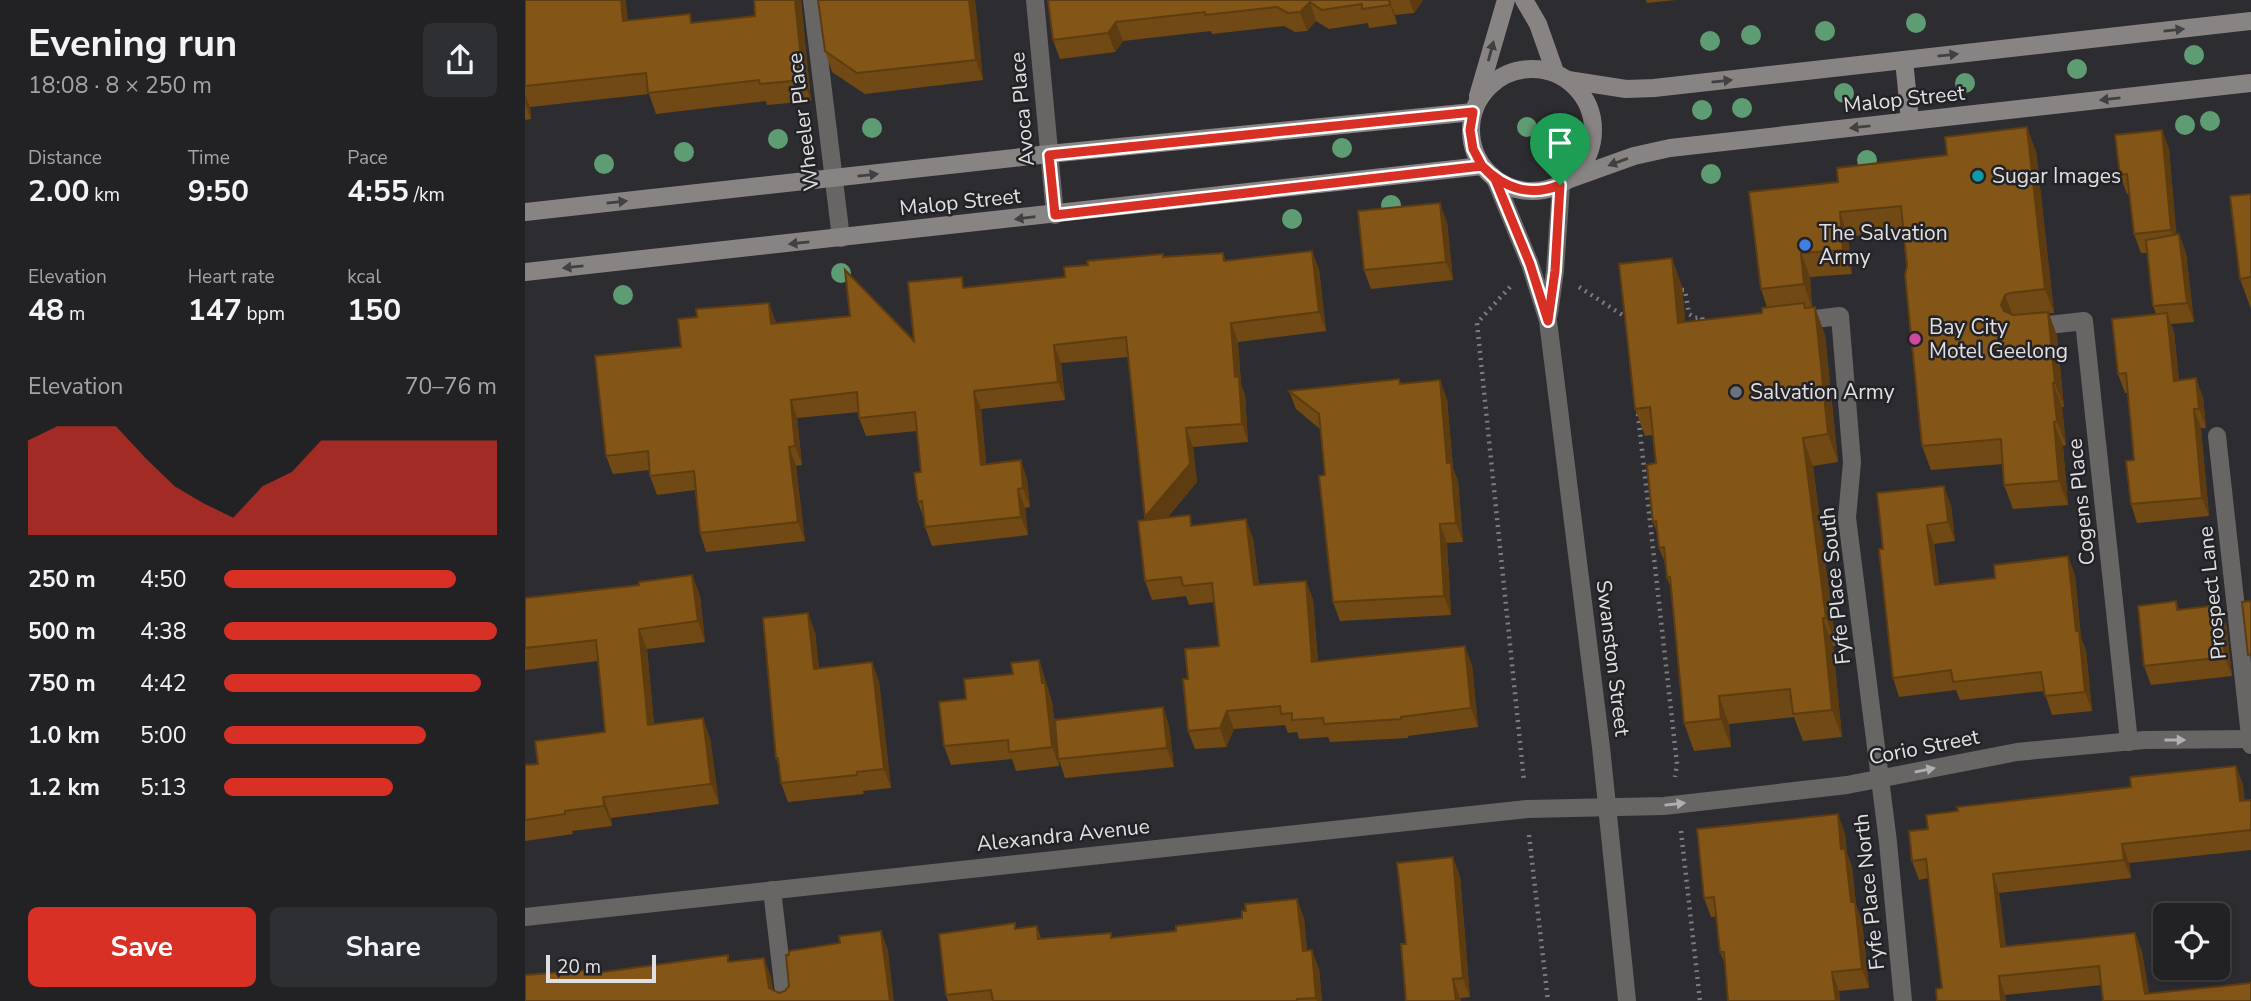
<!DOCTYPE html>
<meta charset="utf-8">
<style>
:root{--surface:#222225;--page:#2e2f32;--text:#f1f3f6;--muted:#a2a4a7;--line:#3f3f42;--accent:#d93025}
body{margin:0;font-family:"Nunito Sans",sans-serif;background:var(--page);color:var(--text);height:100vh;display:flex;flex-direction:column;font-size:26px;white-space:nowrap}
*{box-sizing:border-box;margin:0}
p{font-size:23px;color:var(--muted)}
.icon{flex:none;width:38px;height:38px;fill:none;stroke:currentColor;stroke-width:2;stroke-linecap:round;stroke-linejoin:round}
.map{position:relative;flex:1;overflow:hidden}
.details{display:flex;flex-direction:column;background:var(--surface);width:525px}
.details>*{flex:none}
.fabs{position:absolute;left:1628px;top:903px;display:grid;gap:14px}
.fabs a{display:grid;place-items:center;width:77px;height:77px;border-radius:10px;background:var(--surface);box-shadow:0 4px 10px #0003,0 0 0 2px var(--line);font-size:35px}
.scale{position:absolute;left:21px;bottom:18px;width:110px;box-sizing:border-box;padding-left:7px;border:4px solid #e0e0e3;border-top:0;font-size:19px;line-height:24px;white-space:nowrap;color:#e0e0e3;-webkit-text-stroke:5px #232327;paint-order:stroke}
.pin{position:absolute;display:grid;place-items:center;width:60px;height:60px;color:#fff;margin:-72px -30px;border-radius:50% 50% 50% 0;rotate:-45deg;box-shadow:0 0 7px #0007}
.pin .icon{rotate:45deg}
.round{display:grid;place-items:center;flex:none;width:74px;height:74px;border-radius:10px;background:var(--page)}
.summary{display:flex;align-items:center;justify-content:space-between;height:119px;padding:0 28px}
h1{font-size:38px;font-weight:700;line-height:52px}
.metrics{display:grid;grid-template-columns:repeat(3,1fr);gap:10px;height:119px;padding:7px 28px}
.metrics div{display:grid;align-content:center}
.metrics b{font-size:30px;font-weight:700}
.metrics small{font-size:19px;font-weight:400}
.metrics p{font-size:19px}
.chart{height:196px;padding:14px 28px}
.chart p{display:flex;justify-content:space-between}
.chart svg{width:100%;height:126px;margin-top:7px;fill:var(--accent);opacity:.7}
.primary-button{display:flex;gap:14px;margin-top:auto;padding:14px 28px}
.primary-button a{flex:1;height:80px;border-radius:10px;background:var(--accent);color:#fff;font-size:28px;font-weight:700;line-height:80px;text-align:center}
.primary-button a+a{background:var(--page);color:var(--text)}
ul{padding:0 28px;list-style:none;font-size:23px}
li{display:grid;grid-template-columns:112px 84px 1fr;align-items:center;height:52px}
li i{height:18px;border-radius:9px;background:var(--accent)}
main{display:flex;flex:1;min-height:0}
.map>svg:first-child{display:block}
</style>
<main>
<section class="details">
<div class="summary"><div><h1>Evening run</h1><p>18:08 · 8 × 250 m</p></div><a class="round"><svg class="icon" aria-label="share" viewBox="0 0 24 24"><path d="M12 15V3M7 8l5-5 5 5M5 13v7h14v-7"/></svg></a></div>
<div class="metrics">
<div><p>Distance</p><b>2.00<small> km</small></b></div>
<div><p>Time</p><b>9:50</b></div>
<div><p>Pace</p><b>4:55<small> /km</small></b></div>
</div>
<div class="metrics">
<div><p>Elevation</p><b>48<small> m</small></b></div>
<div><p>Heart rate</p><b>147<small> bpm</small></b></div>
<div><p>kcal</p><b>150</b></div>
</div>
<div class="chart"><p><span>Elevation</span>70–76 m</p>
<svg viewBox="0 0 160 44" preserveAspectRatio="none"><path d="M0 44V11L10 6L20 6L30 6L40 17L50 27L60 33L70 38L80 27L90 22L100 11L110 11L120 11L130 11L140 11L150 11L160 11V44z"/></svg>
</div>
<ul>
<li><b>250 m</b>4:50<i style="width:85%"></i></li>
<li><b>500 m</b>4:38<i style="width:100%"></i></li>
<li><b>750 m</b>4:42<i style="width:94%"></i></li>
<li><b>1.0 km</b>5:00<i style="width:74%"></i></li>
<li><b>1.2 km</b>5:13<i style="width:62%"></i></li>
</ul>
<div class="primary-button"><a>Save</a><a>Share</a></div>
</section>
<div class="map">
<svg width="1726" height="1001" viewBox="0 0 1726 1001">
<rect width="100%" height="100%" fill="#2d2d31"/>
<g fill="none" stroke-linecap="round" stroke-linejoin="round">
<g stroke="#7d7d80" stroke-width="4.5" stroke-dasharray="2 5" stroke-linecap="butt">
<path d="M985,287l-33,36 47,458"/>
<path d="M1054,287l48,31"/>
<path d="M1157,290h3l4,24 6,4 7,-1 1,6"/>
<path d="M1113,414l39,350 -2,13"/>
<path d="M1156,831l19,170"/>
<path d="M1004,835l19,166"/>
</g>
<g stroke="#686565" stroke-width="18">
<path d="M287,0l29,238"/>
<path d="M510,0l20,215"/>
<path d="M1273,321l42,-5 12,146 -5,56 41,324 15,159"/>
<path d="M1506,327l53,-6 45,421"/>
<path d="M1692,436l34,309"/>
<path d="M247,890l13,111"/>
</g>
<g stroke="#686565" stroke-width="18">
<path d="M970,179l35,85 18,57 53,426 26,254"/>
<path d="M1024,314l6,-43 6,-86"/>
<path d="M0,917l1002,-108 137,-3 183,-21 170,-33 127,-12 107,-1"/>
</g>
<g stroke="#888484" stroke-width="18">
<path d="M999,0l14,24 17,48"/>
<path d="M1379,60l6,61"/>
<circle cx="1007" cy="130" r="61"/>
<path d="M1043,80l58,9 28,-1 597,-67"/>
<path d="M953,96l28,-96"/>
<path d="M1042,180l67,-24 36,-8 581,-65"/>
<path d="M0,212l524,-58 424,-42"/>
<path d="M0,272l957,-106"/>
</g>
</g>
<g fill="#5e9c73">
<circle cx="1391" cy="23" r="10"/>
<circle cx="1300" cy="31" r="10"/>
<circle cx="1226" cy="35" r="10"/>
<circle cx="1185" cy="41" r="10"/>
<circle cx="1669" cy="55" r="10"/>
<circle cx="1552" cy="69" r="10"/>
<circle cx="1440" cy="83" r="10"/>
<circle cx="1319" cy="93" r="10"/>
<circle cx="1217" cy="108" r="10"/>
<circle cx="1177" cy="110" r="10"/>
<circle cx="1685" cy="121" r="10"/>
<circle cx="1660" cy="125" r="10"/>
<circle cx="1002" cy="127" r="10"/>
<circle cx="347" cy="128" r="10"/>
<circle cx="253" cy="139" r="10"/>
<circle cx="817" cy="148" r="10"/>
<circle cx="159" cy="152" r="10"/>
<circle cx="1342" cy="160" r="10"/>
<circle cx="79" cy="164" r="10"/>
<circle cx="1186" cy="174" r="10"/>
<circle cx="866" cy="205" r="10"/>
<circle cx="767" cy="219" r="10"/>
<circle cx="316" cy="273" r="10"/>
<circle cx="98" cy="295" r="10"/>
</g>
<g fill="#714914">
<path d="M0,0l103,20 65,3 62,-7 -1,-16h47l10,101 -44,4 -1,-4 -110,13 -7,-20 -119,13 1,12 -6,1z"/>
<path d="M293,0h157l8,80 -118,14 -33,-22 -7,-21z"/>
<path d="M523,0h375l-9,13 -19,2 2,9 -28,4 -1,-5 -39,6 -13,-8 -9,10 -12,1 -11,-6 -72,8 -1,-3 -88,10 -8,11 -55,7 -7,-19z"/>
<path d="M1121,0h30l-29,3z"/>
<path d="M1637,130l7,19 7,86 3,-1 7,19 8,69 -23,2 3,8 5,48 24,17 3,31h-5l8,88 -72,7 -6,-19 3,-44 -6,-67h-3l-7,-19 38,-60 -3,-8 -6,-53h-6l-7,-19 -5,-40h-2l-7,-19z"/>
<path d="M1511,151l18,162h-5l8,23 7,71h-2l4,38 -3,1 5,59 -55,4 -9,-24 -1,-21 -72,6 -9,-24 -19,-216 -55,7 4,37 -42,3 2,31 13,27 13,127 -25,4 23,180h-3l9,91 -39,4 -9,-24 -65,7 2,23 -37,4 -10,-28 -12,-132 -5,-13 -1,-13 -7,-17 -1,-14 -5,-12 3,-59 -3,-28 -8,1 -10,-27 47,-123 3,36 77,-9 5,-6 -6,-18 77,-107z"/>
<path d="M1726,194v115l-11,-30z"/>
<path d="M922,222l6,58 -82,9 -7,-19z"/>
<path d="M698,253l3,8 93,8 7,62 -88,11 3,42 4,11 3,47 -55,5 4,35 -30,36 26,7 60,13 6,47 47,-4 7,19 5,61 154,4 6,62 -70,9v2l-78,4 -2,-5 -29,2 -2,-7 -9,1 -3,-8 -51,4 -8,18 -31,2 -7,-18v-52l31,-33 -5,-44 -25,3 -3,-9 -34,4 -7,-19 2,-61 -19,-163 -67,6 4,37 -84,9 5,55 41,15 3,28 -5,1 3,27 -96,11 -7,-19 -1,-8 -6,-17 3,-30 -4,-41 -51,5 -7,-18v-6l-62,6 5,47 -6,1 9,75 -99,11 -6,-19 -5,-43 -38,5 -7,-19 -1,-6 -36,4 -7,-18 75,-109 16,-30 79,5v2l138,17 52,-53 99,-11 99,-20z"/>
<path d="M876,384l46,15 6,69 5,13 5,61 -16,1 4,72 -111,6 -7,-19 -8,-127 -5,-46 -24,-20 -7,-18z"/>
<path d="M1426,505l4,36 -21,3 5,41 136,-10 6,63 5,12 6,61 -40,4 -8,-24 -84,9 -4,-10 -57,7 -6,-19 -10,-129z"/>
<path d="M167,575l8,21 5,46 -58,7 7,75 56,14 9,66 -108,14 1,8 -40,5 1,3 -48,7v-76l13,-1 67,-32 -7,-71 -73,9v-72l114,-13z"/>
<path d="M1651,601l3,9 47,14 6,52 -81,9 -7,-19z"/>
<path d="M290,632l4,36 60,13 12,107 -28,3 1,3 -76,8 -7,-19 -2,-16 -3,-9z"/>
<path d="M514,660l13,42 6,51 105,-46 6,19 5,41 -109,11 -6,-18v6l-43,5 -4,-12 -61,6 -7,-19 22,-47z"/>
<path d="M1711,766l7,19 1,16 7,-1v50l-122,13 2,15 -132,15 7,54 129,-14 7,19 7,42 -46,7 -2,-16 -96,10 1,6h-69l5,-13 -14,-110 -9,2 -7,-19 16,-32 30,-18 173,-24z"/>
<path d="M1320,833l2,20 5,14 4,38 6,16 7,67 -30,3 1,10h-112l-3,-37 -5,-12 -4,-35h-5l-7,-19z"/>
<path d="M935,876l10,121 -10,1 1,3h-55v-57z"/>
<path d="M779,918l3,32 12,19 3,32h-374l-2,-6 71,-66 20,-3 4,13 72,-1z"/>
</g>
<g fill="#5c3c10">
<path d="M96,0h5l4,42 -7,-21z"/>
<path d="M270,0h6l10,101 -8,-21z"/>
<path d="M444,0h6l8,80 -7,-20z"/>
<path d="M864,0l6,15 2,9 -7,-19z"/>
<path d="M884,0h14l-9,13z"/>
<path d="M785,2l6,19 -9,10 -7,-19z"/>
<path d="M591,22l7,19 -8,11 -7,-19z"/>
<path d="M0,94l5,13 1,12 -6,-16z"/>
<path d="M1502,127l9,24 18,162 -9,-24z"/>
<path d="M1637,130l7,19 9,100 -7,-19z"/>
<path d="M915,203l7,19 6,58 -7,-18z"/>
<path d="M1315,212l8,25 4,37 -9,-24z"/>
<path d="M1654,234l7,19 8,69 -7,-19z"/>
<path d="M787,251l7,18 7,62 -7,-19z"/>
<path d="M1276,253l9,24 2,31 -8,-24z"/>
<path d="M1147,258l10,28 6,64 -10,-27z"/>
<path d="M1480,295l9,24 -4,10 -9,-24z"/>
<path d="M244,303l7,19 2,21 -7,-19z"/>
<path d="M1290,307l10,28 13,127 -10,-28z"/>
<path d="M1523,312l9,24 7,71 -9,-24z"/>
<path d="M1642,313l7,19 7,67 -7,-18z"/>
<path d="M706,323l7,19 3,42 4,11 3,47 -6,-18 -7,-47z"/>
<path d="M529,345l7,18 4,37 -7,-18z"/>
<path d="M1671,378l7,19 3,31 -7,-19z"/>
<path d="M915,380l7,19 6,69 5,13 5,61 -7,-19 -9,-60z"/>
<path d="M1528,383l9,24 4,38 -9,-24z"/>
<path d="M449,391l7,18 7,74 -7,-18z"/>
<path d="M266,400l6,18 5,47 -7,-19z"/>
<path d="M1669,409l7,19 8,88 -7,-18z"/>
<path d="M1529,422l9,24 5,59 -9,-24z"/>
<path d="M661,428l7,19 4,35 -45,53 -7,-18z"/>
<path d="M1278,438l10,28 23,180 -10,-28z"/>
<path d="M264,447l7,19 9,75 -7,-19z"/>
<path d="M496,460l6,19 3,28 -7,-19z"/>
<path d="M1419,486l7,19 4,36 -7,-19z"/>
<path d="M493,489l7,19 3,27 -7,-18z"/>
<path d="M721,519l7,19 8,66 -7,-19z"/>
<path d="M915,524l7,19 4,72 -7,-19z"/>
<path d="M1402,525l7,19 8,60 -7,-19z"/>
<path d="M1543,556l7,19 6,63 5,12 6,61 -7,-19 -9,-61z"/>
<path d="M167,575l8,21 5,46 -7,-21z"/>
<path d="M781,581l7,19 6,81 -7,-19z"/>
<path d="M1694,605l7,19 6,52 -7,-19z"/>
<path d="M283,613l7,19 6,56 -7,-19z"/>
<path d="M1298,618l10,28 9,91 -10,-27z"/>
<path d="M114,629l8,20 9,96 -8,-20z"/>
<path d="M940,646l7,19 6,62 -7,-19z"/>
<path d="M514,660l13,42 7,64 -7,-19z"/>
<path d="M347,662l7,19 12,107 -7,-19z"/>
<path d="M1194,696l10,28 2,23 -10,-28z"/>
<path d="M638,707l6,19 5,41 -7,-19z"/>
<path d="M702,711l7,18 -8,18 -6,-19z"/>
<path d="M178,718l7,20 9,66 -8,-20z"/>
<path d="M1711,766l7,19 4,35 -7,-19z"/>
<path d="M78,797l8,21 1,8 -8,-20z"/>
<path d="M1313,814l7,19 2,20 5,14 4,38 6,16 7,67 -7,-19 -21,-120z"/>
<path d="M1597,844l7,19 2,15 -7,-18z"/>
<path d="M928,857l7,19 10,121 -7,-19z"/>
<path d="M1468,874l6,19 9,73 -7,-19z"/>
<path d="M772,899l7,19 5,52 -6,-19z"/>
<path d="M356,931l7,19 6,51h-4z"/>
<path d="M1610,933l7,19 8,49 -5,-7z"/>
<path d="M787,950l7,19 3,32h-5l-1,-3z"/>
<path d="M239,958l7,19 4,24 -6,-13z"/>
<path d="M1307,972l7,19 1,10h-4z"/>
<path d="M1474,976l6,19 1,6h-5z"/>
<path d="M928,979l7,19 1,3h-5z"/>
</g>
<g fill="#835517" stroke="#5c3c10" stroke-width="2">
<path d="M0,0h96l2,21 67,-7 1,9 64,-7 -1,-16h41l8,80 -43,4 -1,-4 -111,13 -2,-20 -121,13z"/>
<path d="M293,0h151l7,60 -119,13 -32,-22z"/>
<path d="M523,0h341l1,5 -28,4v-5l-40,6 -12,-8 -10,10 -12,1 -11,-6 -72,8v-3l-89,10 -8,11 -55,7z"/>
<path d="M1502,127l18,162 -35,4 -5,2 -4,10 3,6 9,4 35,-3 7,71h-2l4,38 -3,1 5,59 -55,4 -3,-46 -79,7 -17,-171 2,-9 -6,-60 -61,6 3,38 -42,3 3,31 -43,5 -12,-97 89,-10 -1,-14 110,-13 -2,-18z"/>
<path d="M1637,130l9,100 -37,4 -7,-60 -7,1 -5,-40z"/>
<path d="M1726,194v83l-11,2 -10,-83z"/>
<path d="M915,203l6,59 -82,8 -6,-59z"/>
<path d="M1654,234l8,69 -34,3 -7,-66z"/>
<path d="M787,251l7,61 -88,11 4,54 4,-1 3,48 -56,4 4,36 -45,53 -19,-180 -72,8 4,37 -84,9 7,74 40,-5 2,28 -5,1 3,28 -96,10 -3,-26 -4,1 -4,-29 7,-1 -6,-60 -56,6 -2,-26 -66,8 4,46 -6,1 9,75 -98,11 -6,-62 -44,5 -2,-25 -42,5 -11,-100 86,-9 -3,-28 19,-2 -1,-8 73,-6 2,21 79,-8 -5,-46 69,71 -6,-59 54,-5 1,11 102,-11 -1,-10 24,-2 -1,-4 76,-7v3l60,-4 1,8z"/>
<path d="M1147,258l6,65 84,-10v-5l42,-5 1,5 10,-1 13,127 -25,4 23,180h-3l9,92 -39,4 -3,-25 -71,7 2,23 -37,4 -14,-146 -3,1 -3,-31 -5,1 -3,-27 -3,1 -6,-57 9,-2 -6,-56 -15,2 -16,-145z"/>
<path d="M1642,313l7,68 22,-3 3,31h-5l8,89 -71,6 -5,-43 8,-1 -8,-87 -8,1 -6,-55z"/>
<path d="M874,379l1,5 40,-4 7,83 4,-1 5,61 -16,1 4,72 -111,6 -14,-126 6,-1 -6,-61 -30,-23z"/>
<path d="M1419,486l4,36 -21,3 8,60 60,-7 -1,-13 74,-9 8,75h3l6,61 -40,4 -4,-24 -88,10 -2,-12 -58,8 -14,-129h4l-6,-56z"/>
<path d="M665,515l1,11 55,-7 8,66 52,-4 6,81 153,-16 6,62 -70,9v2l-77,5 -1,-6 -31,2v-7l-11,1 -1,-8 -53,5 -7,17 -32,3 -5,-52h5l-3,-30 34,-3 -7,-63 -29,3 -2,-9 -36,4 -7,-60z"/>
<path d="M167,575l6,46 -59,8 9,96 55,-7 8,66 -108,13 1,9 -39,5v3l-40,6v-55l13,-1 -3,-23 70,-9 -9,-92 -71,8v-50l114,-13v-3z"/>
<path d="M1651,601l1,9 42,-5 6,52 -81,9 -6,-60z"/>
<path d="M1726,601v53l-3,1 -6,-53z"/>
<path d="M283,613l6,56 58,-7 12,107 -27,3v3l-76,8 -3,-25h-2l-13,-140z"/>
<path d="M514,660l3,23h3l7,64 -43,5 -1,-12 -64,6 -5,-44 27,-3 -2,-20 49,-5 -2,-11z"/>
<path d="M638,707l4,41 -109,11 -3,-39z"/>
<path d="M1711,766l4,35 11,-1v30l-129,14 2,16 -131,14 8,73 134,-14 10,61 106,-11v18h-148l-4,-35 -100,10 2,25h-64l-1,-12 6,-1 -16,-129 -14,2 -3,-30 19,-2 -2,-14 32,-4 -1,-4 174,-20 -1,-10z"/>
<path d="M1313,814l3,35 4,-1 6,54h4l7,67 -30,3 4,29h-108l-4,-49h-4l-6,-55 -10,1 -7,-69z"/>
<path d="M928,857l10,121 -10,1 3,22h-50l-5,-57h5l-9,-81z"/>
<path d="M772,899l6,52 9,-1 4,48 -19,1v2h-304l-2,-11 -45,5 -7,-61 76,-11v6l22,-3 1,13 73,-6v5l65,-7v-5l66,-8v-7h4l-1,-7z"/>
<path d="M356,931l9,70h-365v-26l63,-5v4l140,-19v7l36,-4 5,30 10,5 6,-2 4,-5 -3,-31h3v-4l51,-8 -1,-7z"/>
</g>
<defs><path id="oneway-solid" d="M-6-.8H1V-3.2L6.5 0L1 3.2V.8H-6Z" transform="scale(1.75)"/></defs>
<g fill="#414043">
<use href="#oneway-solid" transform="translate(1649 30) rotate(-6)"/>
<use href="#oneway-solid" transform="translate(966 51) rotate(-75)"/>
<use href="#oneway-solid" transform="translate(1423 55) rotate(-6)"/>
<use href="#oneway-solid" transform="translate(1197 81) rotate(-6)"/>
<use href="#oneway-solid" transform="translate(1585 99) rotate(174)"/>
<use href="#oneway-solid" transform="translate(1335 127) rotate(174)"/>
<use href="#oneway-solid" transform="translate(1093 162) rotate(160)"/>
<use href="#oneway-solid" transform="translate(343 175) rotate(-6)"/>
<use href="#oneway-solid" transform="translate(92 202) rotate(-6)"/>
<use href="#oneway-solid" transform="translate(500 218) rotate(173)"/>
<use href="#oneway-solid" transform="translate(274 243) rotate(174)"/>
<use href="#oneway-solid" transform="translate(48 267) rotate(174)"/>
</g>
<g fill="#b0afb1">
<use href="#oneway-solid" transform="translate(1650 740)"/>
<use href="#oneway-solid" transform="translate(1400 770) rotate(-12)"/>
<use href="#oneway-solid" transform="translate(1150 804) rotate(-6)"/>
</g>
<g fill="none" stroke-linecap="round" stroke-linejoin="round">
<g stroke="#fff" stroke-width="14">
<path id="route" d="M1035,185c-30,12 -55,4 -78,-19l-427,49 -6,-60 424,-43 -3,18 3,19 9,17 13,13 35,85 18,57 7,-50 5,-86"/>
</g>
<use href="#route" stroke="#d93025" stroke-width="9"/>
</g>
<circle fill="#0f9aa8" stroke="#232327" stroke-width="2.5" cx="1453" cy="176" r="7"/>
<circle fill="#3f7fe0" stroke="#232327" stroke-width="2.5" cx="1280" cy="245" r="7"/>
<circle fill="#d1479c" stroke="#232327" stroke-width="2.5" cx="1390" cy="339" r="7"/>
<circle fill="#6b7280" stroke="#232327" stroke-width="2.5" cx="1211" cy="392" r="7"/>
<g text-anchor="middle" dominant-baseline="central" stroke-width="5" stroke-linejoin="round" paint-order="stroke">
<g font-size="21" fill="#e0e0e3" stroke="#232327">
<text transform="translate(1379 99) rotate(-6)">Malop Street</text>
<text transform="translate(497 109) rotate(-95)">Avoca Place</text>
<text transform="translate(278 122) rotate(-97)">Wheeler Place</text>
<text transform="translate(435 202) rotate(-6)">Malop Street</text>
<text transform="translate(1556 502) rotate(-96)">Cogens Place</text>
<text transform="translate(1310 586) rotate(-96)">Fyfe Place South</text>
<text transform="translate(1687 593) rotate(-96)">Prospect Lane</text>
<text transform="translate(1088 658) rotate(83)">Swanston Street</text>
<text transform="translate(1399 747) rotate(-11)">Corio Street</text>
<text transform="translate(538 835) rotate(-6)">Alexandra Avenue</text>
<text transform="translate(1344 892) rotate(-96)">Fyfe Place North</text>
</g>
<g font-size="21" fill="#e0e0e3" stroke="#232327" text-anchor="start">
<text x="1467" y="176">Sugar Images</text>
<text x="1294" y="233">The Salvation<tspan x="1294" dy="24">Army</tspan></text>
<text x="1404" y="327">Bay City<tspan x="1404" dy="24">Motel Geelong</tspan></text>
<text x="1225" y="392">Salvation Army</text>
</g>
</g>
</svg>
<div class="fabs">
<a><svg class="icon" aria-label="locate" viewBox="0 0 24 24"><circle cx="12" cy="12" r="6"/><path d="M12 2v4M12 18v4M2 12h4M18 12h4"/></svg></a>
</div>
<div class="scale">20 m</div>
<div class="pin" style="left:1035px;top:185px;background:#1e9e55"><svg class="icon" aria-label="arrive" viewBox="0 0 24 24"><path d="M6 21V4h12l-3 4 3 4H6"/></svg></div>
</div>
</main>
